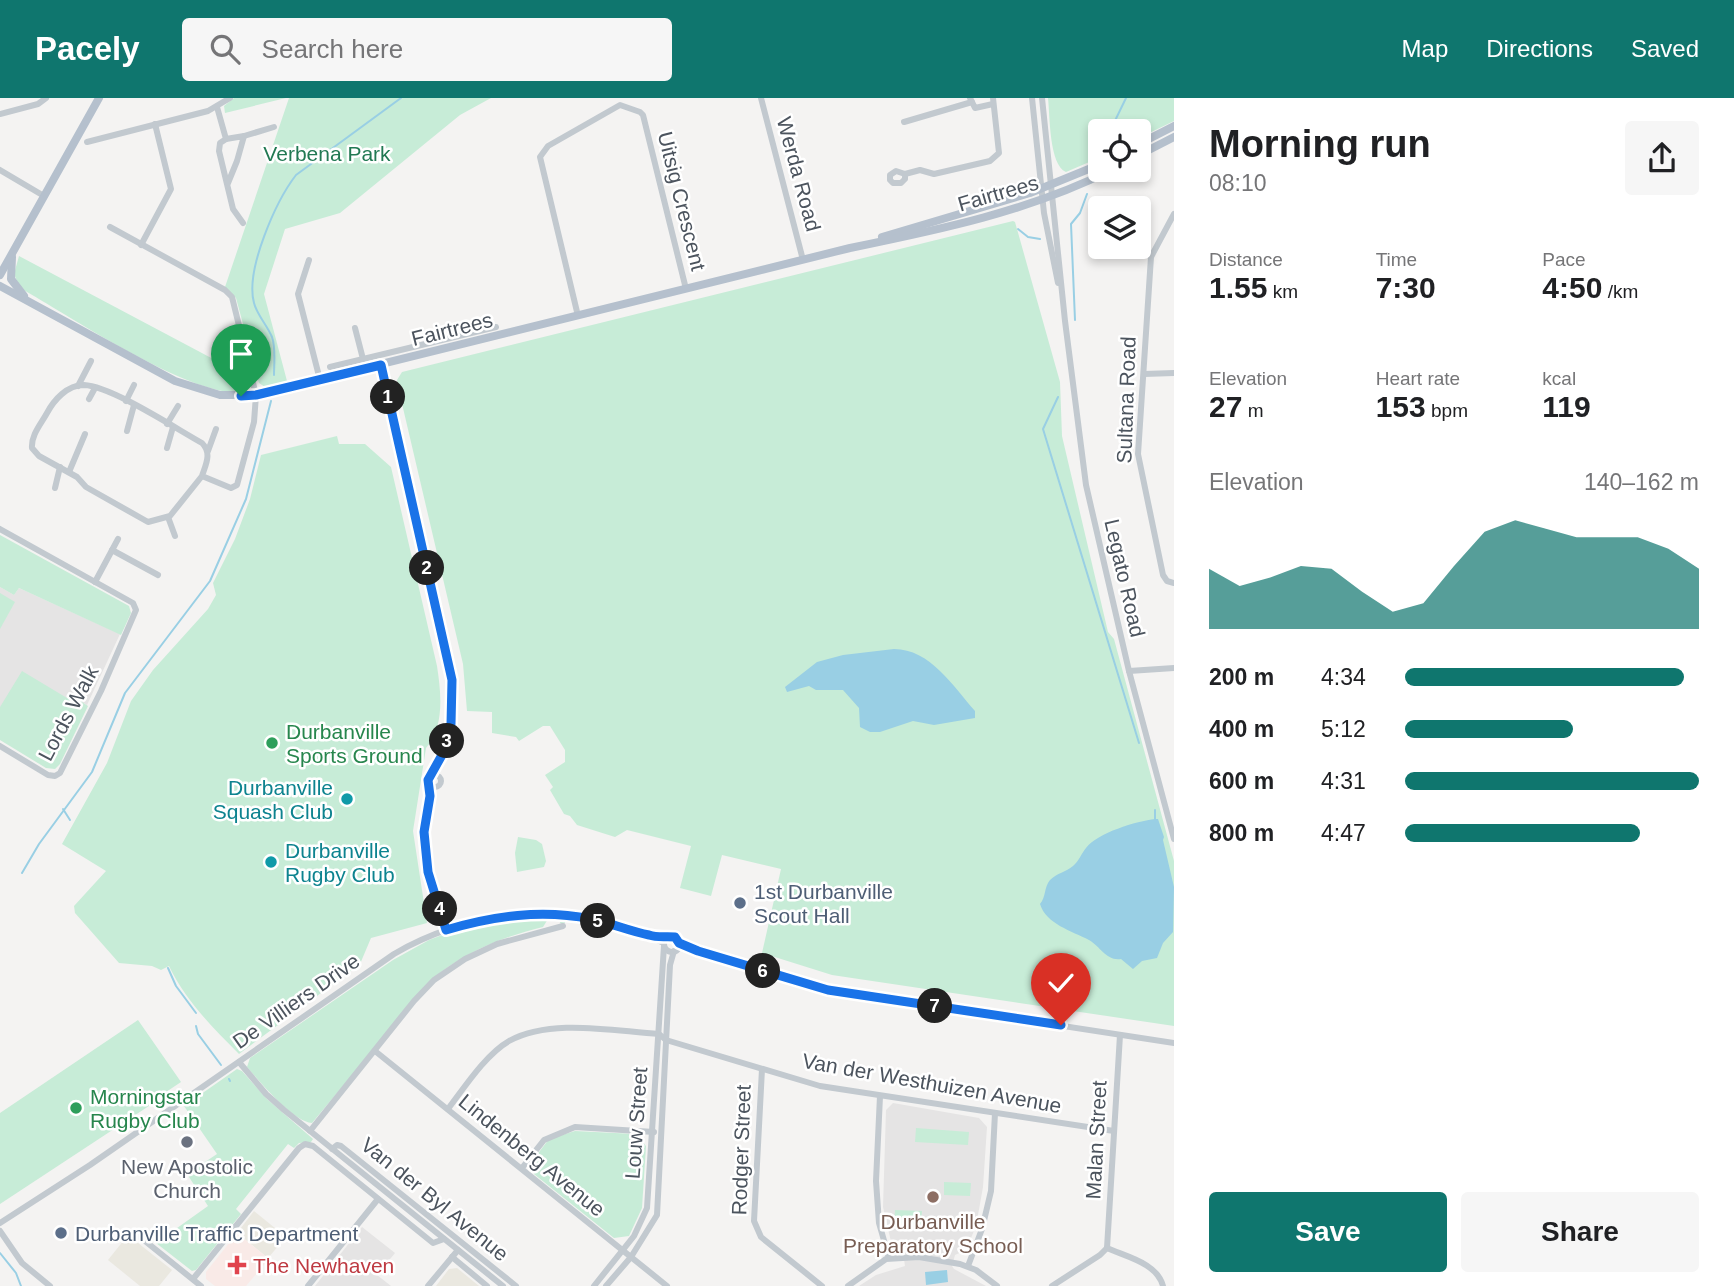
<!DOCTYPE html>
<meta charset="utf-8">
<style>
:root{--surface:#fff;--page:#f6f6f6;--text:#202124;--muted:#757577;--accent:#0f766e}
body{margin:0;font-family:Arial,sans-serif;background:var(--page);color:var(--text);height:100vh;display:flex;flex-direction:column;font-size:26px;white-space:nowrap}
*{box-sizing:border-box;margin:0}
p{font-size:23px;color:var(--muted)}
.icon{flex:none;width:38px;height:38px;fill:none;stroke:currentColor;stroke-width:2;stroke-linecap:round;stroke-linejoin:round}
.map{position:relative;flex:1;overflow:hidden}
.side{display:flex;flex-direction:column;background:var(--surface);width:560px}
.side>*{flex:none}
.tools{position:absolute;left:1088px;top:21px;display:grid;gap:14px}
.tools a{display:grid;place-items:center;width:63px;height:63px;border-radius:7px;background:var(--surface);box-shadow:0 4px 10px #0003;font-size:35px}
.pin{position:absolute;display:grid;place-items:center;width:60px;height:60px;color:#fff;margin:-72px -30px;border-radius:50% 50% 50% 0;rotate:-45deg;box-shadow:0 0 7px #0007}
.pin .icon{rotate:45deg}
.km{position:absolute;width:35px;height:35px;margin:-18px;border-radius:50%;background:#222;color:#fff;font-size:19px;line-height:35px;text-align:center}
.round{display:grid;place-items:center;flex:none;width:74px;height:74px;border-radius:7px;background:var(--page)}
.overview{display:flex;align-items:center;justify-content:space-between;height:119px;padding:0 35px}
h1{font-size:38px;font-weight:700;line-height:52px}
.stats{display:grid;grid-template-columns:repeat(3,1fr);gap:10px;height:119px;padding:7px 35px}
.stats div{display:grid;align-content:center}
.stats b{font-size:30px;font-weight:700}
.stats small{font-size:19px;font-weight:400}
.stats p{font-size:19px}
.chart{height:196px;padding:14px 35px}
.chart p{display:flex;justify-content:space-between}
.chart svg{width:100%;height:126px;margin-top:7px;fill:var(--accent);opacity:.7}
.button{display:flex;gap:14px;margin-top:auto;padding:14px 35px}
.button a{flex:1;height:80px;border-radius:7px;background:var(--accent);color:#fff;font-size:28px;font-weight:700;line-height:80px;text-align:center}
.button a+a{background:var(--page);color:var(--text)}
ul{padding:0 35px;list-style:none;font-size:23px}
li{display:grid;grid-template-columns:112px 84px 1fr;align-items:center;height:52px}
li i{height:18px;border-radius:9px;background:var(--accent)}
header{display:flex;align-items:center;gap:42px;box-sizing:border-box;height:98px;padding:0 35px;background:var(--accent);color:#fff}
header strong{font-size:33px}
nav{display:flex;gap:38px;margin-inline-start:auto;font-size:24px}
.search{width:490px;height:63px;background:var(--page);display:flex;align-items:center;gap:18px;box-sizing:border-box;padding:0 24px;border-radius:7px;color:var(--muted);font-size:26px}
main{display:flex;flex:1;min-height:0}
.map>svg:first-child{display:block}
</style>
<header>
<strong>Pacely</strong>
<div class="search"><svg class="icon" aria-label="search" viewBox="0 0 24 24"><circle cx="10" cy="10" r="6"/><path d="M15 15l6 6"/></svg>Search here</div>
<nav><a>Map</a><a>Directions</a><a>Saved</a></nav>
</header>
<main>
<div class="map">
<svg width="1174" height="1188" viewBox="0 0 1174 1188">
<rect width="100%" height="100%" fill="#f4f3f2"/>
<g fill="#eae8e0">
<path d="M254,1113l32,26 -18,21 -31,-25z"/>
<path d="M128,1137l44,35 -13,16h-19l-32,-26z"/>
<path d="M457,1170l22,18h-43l13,-17z"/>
</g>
<g fill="#e5e4e4">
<path d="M0,489l14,8 5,-7 101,46 -33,71 -17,-10 -30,48 -40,-24z"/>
<path d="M893,1005l86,15 8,9 -4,60 -7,39 -10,24 -11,5 -3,11 2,3 32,17h-127l17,-11 29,-9 -2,-14 -11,-6 -9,-39 3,-97z"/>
<path d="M362,1129l33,26 -18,22 14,11h-76z"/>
</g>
<path fill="#f9eae7" d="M237,1135l32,26 -23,27h-31l-9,-7v-7z"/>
<g fill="#c7ecd7">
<path d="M234,0h52l-61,15 -1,-7z"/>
<path d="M289,0h202l-31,17 -120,98 -55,16 -21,65 23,87 -22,6 -6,-4 -23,-85 -11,-11z"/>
<path d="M1048,0h126v23l-35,17v-7h-38v26l-35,15c-17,-7 -16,-56 -18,-74z"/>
<path d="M1013,123l2,1 45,160 2,54 46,196 6,7 60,222v165l-342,-51 -70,-22 19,-84 -59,-14 -11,41 -31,-8 11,-42 -64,-16 -12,7 -38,-12 -7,-9 -6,-2 -14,-24 3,-3 -8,-12 20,-13v-12l-15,-24h-7l-24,15 -3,-4 -24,-4v-21l-25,-1 -4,-47 -60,-256 -6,-28 5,-8z"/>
<path d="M19,158l230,122v9c-32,29 -193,-80 -229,-99l-6,-14z"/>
<path d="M337,338l2,8h26l26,23 46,199c4,26 8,61 -11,82l-13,83 14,92 -56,15 -11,26 -121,90c-27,-27 -53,-53 -70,-88l-8,4 -9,-4 -33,-3 -44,-50 -1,-7 32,-35 -44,-27 45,-81 24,-62 22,-31 55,-61 8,-14 -3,-12 22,-44 15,-40 11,-44z"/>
<path d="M0,437l129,71 2,7 -10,22 -102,-47 -5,7 -14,-8z"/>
<path d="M0,495l15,9 -15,27z"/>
<path d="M22,573l45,27 3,-4 18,12 -28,58 -5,5 -9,-1 -46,-28v-33z"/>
<path d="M518,739l18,3 6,4 4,17 -2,6 -27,5 -2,-19z"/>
<path d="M531,819l34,1v5l-4,1 -3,-5h-10l-5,8c-41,10 -78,25 -111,52l-120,144c-19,-1 -52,-41 -65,-56l3,-9 143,-98 36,-20 37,-14 29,-6z"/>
<path d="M138,922l43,62 -30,20 1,2 -152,100v-91z"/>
<path d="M237,971l5,2 25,28 46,40 -2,3 -12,1 -5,5 -6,-4 -52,65 5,5 -45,56 -4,1 -36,-28 52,-37 -21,-32 30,-20 -33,-48z"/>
<path d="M916,1030l53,4 -1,13 -53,-3z"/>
<path d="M575,1033l60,3 11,12 -4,62 -13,28 -15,2 -80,-64 -1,-14 16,-21z"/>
<path d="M944,1084l27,1 -1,13 -26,-1z"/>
<path d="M895,1112l27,1 -1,13 -27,-1z"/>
</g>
<g fill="#99cfe4">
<path d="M894,551c36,0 59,37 81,62v7l-41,7 -21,-4 -33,11h-10l-10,-5 -1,-19 -16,-18h-27l-7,-4 -22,6 -2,-5 32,-25 26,-7z"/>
<path d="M1155,721h3l6,18 -1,3 11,47 -1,45 -10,11 -6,15 -15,3 -9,8 -12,-10c-15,2 -20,-12 -32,-19 -17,-9 -43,-16 -49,-36 6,-7 4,-17 10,-24 7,-7 16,-8 23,-14 6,-5 8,-12 13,-18 11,-15 51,-27 69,-29z"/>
<path d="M947,1172l1,12 -22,3 -1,-13z"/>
</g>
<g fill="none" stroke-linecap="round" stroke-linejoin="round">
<g stroke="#99cfe4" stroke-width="2">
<path d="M1110,33l16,-33"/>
<path d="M1097,59l4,-8"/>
<path d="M1018,131l10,8 12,2"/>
<path d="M1075,222l-4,-96 9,-11 7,-19"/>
<path d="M274,277c0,-11 2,-27 -2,-38 -5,-12 -15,-22 -18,-34 -9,-33 22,-102 42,-128l105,-77"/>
<path d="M1058,299l-15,32 96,314"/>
<path d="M63,711l7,11"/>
<path d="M1155,721v-9"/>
<path d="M22,775l17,-29 53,-72 33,-79 85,-112 36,-82 25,-98"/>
<path d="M168,870l8,18 20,27"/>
<path d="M196,928l2,8 23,31"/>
<path d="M229,981l1,2"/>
<path d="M0,1155l16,20 5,13"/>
</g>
<g stroke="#c2c9cf" stroke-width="6">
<path d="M761,0l42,162"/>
<path d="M970,0l5,10 18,-4"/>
<path d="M1032,0l12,115 14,70"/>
<path d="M1042,0l23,223 21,164 43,186 45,168"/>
<path d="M217,9l9,32 -6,4 -1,8 14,58 10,14"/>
<path d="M0,16l38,-10 8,-6"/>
<path d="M904,24l68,-20"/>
<path d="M244,38l30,-9"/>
<path d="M226,41l18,-3 -7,25 -9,22"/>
<path d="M87,44l121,-31 22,-13"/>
<path d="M0,72l44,26"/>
<path d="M905,76v5l-4,4h-8l-3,-3v-5l6,-4 9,3 15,-4 14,4 56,-13 9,-8 -6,-55"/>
<path d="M1174,116l-23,43 -13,197 25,121 4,6 7,2"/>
<path d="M110,129l115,63 7,7 24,98 -2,27 -17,63 -6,3 -29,-12 -32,40 -22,6 -62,-35 -9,-10 -38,-21 -7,-8c-1,-13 9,-24 15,-35 7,-13 20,-28 37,-28 27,1 91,43 118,58 10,10 4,21 0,33"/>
<path d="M141,147l30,-56 -16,-65"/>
<path d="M309,162l-11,34 22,86"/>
<path d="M578,218l-38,-159 8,-11 72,-41 20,7 3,3 43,174"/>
<path d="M355,230l8,31"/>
<path d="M381,267l71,315c3,32 -2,68 -21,95"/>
<path d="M330,269l166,-40"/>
<path d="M1144,276l30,-1"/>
<path d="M78,288l13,-25"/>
<path d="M89,301l6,-11"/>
<path d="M126,303l8,-16"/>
<path d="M167,326l11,-18"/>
<path d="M127,333l7,-26"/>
<path d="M167,350l6,-21"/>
<path d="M208,353l8,-22"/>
<path d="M69,374l16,-38"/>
<path d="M55,390l5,-21"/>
<path d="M168,419l7,19"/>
<path d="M0,431l133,74 3,7 -35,81 -41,82 -5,3 -7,-1 -48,-29"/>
<path d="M112,452l46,25"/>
<path d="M95,484l23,-43"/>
<path d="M1129,573l45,-3"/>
<circle cx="435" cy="683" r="6"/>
<path d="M430,687l-6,47 1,21 21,77"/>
<circle cx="672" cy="846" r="8"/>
<path d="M679,845l19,8 130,39 346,53"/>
<path d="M375,953l292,235"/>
<path d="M239,964l27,32 18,16 219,176"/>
<path d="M762,971l-8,152 7,16 61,49"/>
<path d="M880,998l-4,85 3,42 10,35"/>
<path d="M448,1011c16,-21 38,-55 61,-68 42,-23 103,-10 150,-7l7,6 154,46 294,45"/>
<path d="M310,1033l104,-130 20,-21 31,-21 32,-15 66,-18"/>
<path d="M332,1051l5,-4 4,1 175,140"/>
<path d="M522,1070l22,-28 31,-13 79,5"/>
<path d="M0,1125l90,-58 304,-211c82,-48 183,-52 270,-11"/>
<path d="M0,1133l22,32 28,23"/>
<path d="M140,1139l61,49"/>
<path d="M1107,1150l13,-213"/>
<path d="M1107,1150c20,9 50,15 56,38"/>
<path d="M452,1159l35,29"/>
<path d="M968,1168l14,-37 9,-38 4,-78"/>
<path d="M193,1181l106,-131 6,-4 8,2 120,97 11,-4"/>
<path d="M308,1188l70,-87"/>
<path d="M428,1188l30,-36"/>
<path d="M594,1188l40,-50 13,-28 17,-262"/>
<path d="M606,1188l25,-29 26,-42 13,-250 4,-14"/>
<path d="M848,1188l38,-27 33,-2 41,7 16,6 21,16"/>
<path d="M1052,1188l48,-31 7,-7"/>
</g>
<g stroke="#b5c0cd" stroke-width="8">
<path d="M1139,46l35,-18"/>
<path d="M1139,57l35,-18"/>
<path d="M882,139l148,-44 71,-29"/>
<path d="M12,159l-1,22 13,17"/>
<path d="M0,177l99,-177"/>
<path d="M0,188l175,95 45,14h36l594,-147c88,-18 180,-37 261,-78"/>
</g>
</g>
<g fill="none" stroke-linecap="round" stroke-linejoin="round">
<g stroke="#fff" stroke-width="14">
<path id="route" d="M241,298l15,-1 125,-30 71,315 -1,44 -9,31 -14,25 2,16 -6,36 4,40 18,58c48,-14 95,-21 145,-11 20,4 38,12 58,16 9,3 17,1 26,2l4,6 19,8 130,39 233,35"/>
</g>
<use href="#route" stroke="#1a73e8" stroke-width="9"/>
</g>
<g fill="#2e9e5b" stroke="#fff" stroke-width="2.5">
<circle cx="272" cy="645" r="7"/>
<circle cx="76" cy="1010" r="7"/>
</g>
<g fill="#0f9aa8" stroke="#fff" stroke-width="2.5">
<circle cx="347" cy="701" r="7"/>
<circle cx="271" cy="764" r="7"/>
</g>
<g fill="#5c6f8a" stroke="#fff" stroke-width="2.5">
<circle cx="740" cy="805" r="7"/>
<circle cx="61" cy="1135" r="7"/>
</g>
<circle fill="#6b7280" stroke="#fff" stroke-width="2.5" cx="187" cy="1044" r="7"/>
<circle fill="#8d6e63" stroke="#fff" stroke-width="2.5" cx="933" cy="1099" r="7"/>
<path fill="#e0444e" stroke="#fff" stroke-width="2.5" d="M233.5 1156.5h7v7h7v7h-7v7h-7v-7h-7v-7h7z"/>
<g text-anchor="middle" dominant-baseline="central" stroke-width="5" stroke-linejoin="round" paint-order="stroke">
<g font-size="21" fill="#227953" stroke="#fff">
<text x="327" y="55">Verbena Park</text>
</g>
<g font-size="21" fill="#4c545e" stroke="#fff">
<text transform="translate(799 76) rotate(75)">Werda Road</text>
<text transform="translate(998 95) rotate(-16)">Fairtrees</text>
<text transform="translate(682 103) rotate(76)">Uitsig Crescent</text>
<text transform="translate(452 231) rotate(-14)">Fairtrees</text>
<text transform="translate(1126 302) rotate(-88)">Sultana Road</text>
<text transform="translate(1125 480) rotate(77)">Legato Road</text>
<text transform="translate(68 615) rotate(-62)">Lords Walk</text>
<text transform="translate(296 903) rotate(-35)">De Villiers Drive</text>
<text transform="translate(932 985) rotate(10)">Van der Westhuizen Avenue</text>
<text transform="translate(636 1025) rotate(-86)">Louw Street</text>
<text transform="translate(1096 1042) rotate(-87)">Malan Street</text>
<text transform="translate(741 1052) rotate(-88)">Rodger Street</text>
<text transform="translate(532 1057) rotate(39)">Lindenberg Avenue</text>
<text transform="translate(435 1101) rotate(39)">Van der Byl Avenue</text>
</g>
<g font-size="21" fill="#27864d" stroke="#fff" text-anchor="start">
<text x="286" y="633">Durbanville<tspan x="286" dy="24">Sports Ground</tspan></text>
<text x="90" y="998">Morningstar<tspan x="90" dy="24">Rugby Club</tspan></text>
</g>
<g font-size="21" fill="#0d838f" stroke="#fff" text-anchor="end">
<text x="333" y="689">Durbanville<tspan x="333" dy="24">Squash Club</tspan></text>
<text x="285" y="752" text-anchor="start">Durbanville<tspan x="285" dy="24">Rugby Club</tspan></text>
</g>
<g font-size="21" fill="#4e5e75" stroke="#fff" text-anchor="start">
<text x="754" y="793">1st Durbanville<tspan x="754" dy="24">Scout Hall</tspan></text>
<text x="75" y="1135">Durbanville Traffic Department</text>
</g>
<g font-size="21" fill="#5b616d" stroke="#fff">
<text x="187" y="1068">New Apostolic<tspan x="187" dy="24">Church</tspan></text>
</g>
<g font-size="21" fill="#785e54" stroke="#fff">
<text x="933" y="1123">Durbanville<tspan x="933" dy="24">Preparatory School</tspan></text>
</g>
<g font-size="21" fill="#be3a42" stroke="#fff" text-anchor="start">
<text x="253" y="1167">The Newhaven</text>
</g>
</g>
</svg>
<div class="tools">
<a><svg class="icon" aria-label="locate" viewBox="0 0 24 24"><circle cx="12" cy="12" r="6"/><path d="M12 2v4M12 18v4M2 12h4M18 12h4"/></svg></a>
<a><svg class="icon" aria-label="layers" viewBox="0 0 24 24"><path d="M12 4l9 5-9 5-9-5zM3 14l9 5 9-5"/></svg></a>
</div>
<div class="pin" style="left:241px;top:298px;background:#1e9e55"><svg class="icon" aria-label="arrive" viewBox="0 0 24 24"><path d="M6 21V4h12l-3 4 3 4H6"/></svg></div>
<div class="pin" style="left:1061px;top:927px;background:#d93025"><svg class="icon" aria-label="check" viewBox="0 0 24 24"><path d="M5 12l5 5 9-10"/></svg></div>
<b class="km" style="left:388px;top:299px">1</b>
<b class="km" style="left:427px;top:470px">2</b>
<b class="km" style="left:447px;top:643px">3</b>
<b class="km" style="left:440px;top:811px">4</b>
<b class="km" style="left:598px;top:823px">5</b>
<b class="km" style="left:763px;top:873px">6</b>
<b class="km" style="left:935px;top:908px">7</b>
</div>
<section class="side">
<div class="overview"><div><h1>Morning run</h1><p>08:10</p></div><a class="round"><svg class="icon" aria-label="share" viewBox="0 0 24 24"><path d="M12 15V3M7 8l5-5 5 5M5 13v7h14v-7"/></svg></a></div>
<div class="stats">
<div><p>Distance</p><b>1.55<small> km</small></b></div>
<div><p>Time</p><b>7:30</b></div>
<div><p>Pace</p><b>4:50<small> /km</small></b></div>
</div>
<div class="stats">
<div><p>Elevation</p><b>27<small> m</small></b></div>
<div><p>Heart rate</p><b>153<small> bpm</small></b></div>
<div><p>kcal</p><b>119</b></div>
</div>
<div class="chart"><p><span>Elevation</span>140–162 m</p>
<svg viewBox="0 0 160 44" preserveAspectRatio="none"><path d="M0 44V23L10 29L20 26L30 22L40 23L50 31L60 38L70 35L80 22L90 10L100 6L110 9L120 12L130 12L140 12L150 16L160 23V44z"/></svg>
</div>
<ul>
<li><b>200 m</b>4:34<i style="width:95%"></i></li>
<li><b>400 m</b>5:12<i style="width:57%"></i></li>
<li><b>600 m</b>4:31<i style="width:100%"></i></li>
<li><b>800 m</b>4:47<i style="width:80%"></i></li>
</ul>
<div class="button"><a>Save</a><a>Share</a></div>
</section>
</main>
